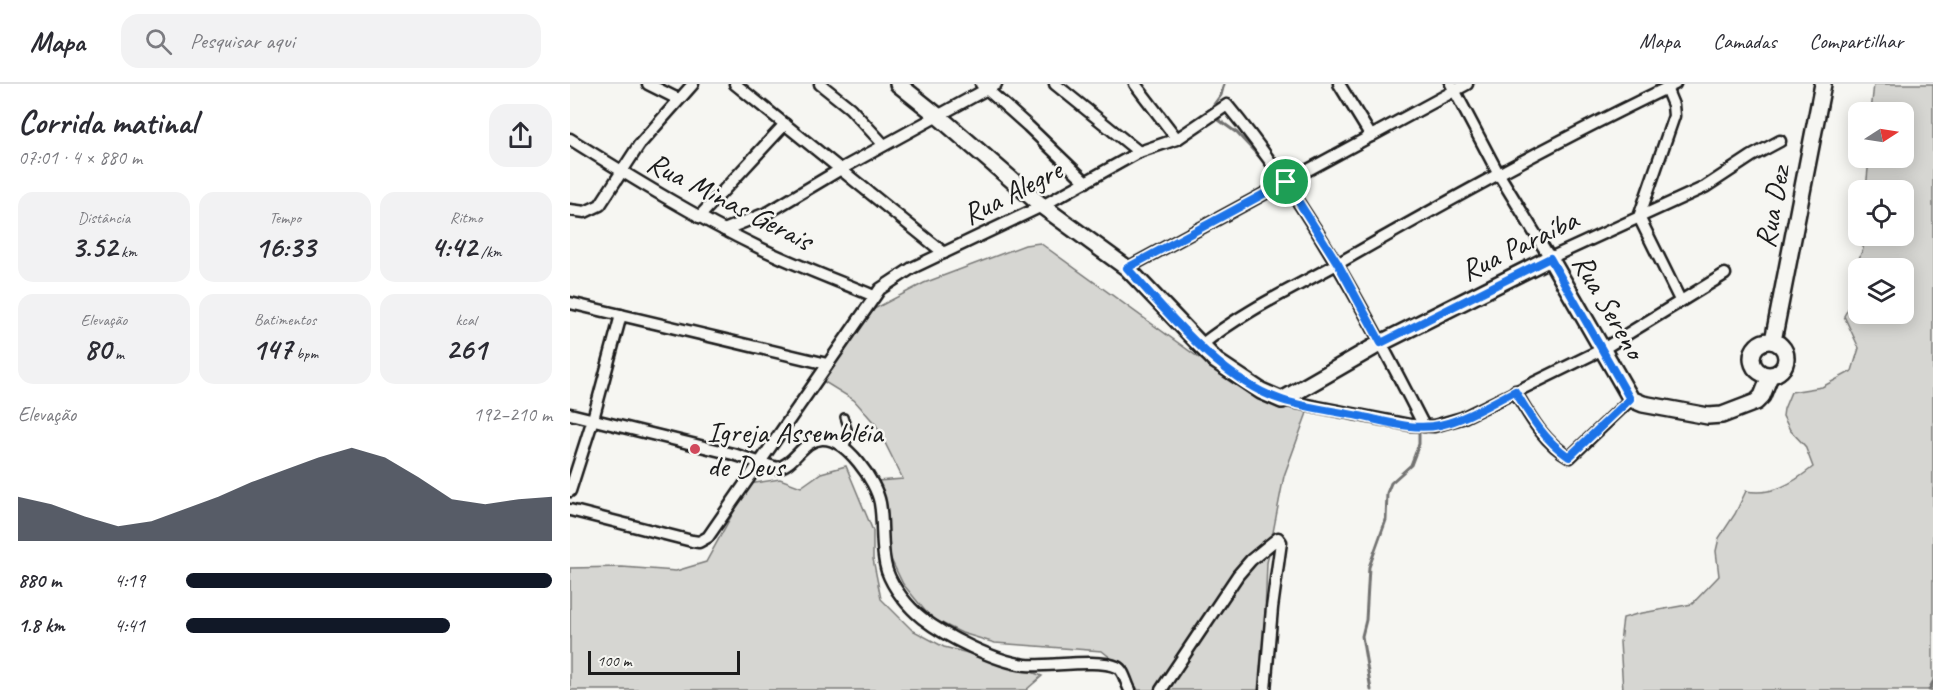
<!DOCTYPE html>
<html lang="pt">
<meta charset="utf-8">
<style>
:root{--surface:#fff;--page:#f2f2f3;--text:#2b2b33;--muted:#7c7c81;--line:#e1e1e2;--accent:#111827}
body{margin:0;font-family:Caveat,sans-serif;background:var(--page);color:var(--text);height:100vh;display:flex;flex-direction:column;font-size:22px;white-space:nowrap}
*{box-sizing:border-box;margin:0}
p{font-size:20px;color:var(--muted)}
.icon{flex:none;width:33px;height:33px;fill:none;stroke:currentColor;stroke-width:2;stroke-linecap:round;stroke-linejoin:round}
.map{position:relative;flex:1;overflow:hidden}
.details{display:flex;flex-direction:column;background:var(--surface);width:570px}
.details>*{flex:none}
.needle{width:39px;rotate:78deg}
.fabs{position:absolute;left:1278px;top:18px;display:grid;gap:12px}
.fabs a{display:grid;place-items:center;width:66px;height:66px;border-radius:12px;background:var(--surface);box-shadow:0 3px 15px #0003;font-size:30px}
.scale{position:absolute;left:18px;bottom:15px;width:152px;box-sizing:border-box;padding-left:6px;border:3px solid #1c1c1c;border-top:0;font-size:16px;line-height:21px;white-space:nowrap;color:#1c1c1c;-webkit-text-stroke:4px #f6f6f2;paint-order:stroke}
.pin{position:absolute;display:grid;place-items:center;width:51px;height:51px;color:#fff;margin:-26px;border:3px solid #fff;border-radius:50%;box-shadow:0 2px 6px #0007}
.round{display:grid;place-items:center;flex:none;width:63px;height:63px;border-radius:18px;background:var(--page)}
.summary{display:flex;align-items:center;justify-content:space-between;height:102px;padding:0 18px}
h1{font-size:33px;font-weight:700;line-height:45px}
.figures{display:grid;grid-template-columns:repeat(3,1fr);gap:9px;height:102px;padding:6px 18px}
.figures div{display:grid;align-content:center;border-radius:15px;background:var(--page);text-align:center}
.figures b{font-size:30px;font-weight:700}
.figures small{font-size:16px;font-weight:400}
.figures p{font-size:16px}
.chart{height:168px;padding:12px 18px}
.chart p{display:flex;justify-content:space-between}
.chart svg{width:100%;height:108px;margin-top:6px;fill:var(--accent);opacity:.7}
ul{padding:0 18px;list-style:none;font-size:20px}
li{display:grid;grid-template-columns:96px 72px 1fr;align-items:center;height:45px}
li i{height:15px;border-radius:8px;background:var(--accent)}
header{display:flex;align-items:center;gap:36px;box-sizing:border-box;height:84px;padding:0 30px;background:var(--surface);border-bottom:2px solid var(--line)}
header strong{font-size:28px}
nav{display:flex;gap:33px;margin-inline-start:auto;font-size:21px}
.search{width:420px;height:54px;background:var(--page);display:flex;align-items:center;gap:15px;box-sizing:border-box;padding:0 21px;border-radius:18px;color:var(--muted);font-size:22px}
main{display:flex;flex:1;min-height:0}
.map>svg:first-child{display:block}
</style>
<header>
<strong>Mapa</strong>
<div class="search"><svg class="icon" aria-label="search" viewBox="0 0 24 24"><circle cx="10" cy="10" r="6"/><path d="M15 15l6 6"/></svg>Pesquisar aqui</div>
<nav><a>Mapa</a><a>Camadas</a><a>Compartilhar</a></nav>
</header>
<main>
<section class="details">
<div class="summary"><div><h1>Corrida matinal</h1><p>07:01 · 4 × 880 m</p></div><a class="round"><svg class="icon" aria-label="share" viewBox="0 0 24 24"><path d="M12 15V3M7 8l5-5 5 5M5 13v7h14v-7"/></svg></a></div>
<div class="figures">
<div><p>Distância</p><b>3.52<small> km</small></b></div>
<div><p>Tempo</p><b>16:33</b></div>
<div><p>Ritmo</p><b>4:42<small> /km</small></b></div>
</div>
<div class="figures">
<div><p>Elevação</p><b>80<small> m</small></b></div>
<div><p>Batimentos</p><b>147<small> bpm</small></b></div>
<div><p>kcal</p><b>261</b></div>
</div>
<div class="chart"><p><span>Elevação</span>192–210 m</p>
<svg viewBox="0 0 160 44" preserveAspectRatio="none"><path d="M0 44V26L10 29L20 34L30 38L40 36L50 31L60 26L70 20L80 15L90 10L100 6L110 10L120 18L130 27L140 29L150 27L160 26V44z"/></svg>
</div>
<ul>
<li><b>880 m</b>4:19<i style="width:100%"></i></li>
<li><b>1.8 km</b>4:41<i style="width:72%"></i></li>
</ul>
</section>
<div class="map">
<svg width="1363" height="606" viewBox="0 0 1363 606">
<rect width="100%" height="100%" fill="#f6f6f2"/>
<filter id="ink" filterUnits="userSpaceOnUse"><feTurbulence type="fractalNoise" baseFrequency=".0167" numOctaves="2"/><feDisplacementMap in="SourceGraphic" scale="12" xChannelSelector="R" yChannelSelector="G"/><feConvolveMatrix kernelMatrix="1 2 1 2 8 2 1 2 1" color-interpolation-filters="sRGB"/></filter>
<g filter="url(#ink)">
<g fill="#d6d6d2" stroke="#797977" stroke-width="1.5">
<path d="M1304,0h59v606h-310l-3,-48 3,-24 14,-4 55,-10 27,-28 -3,-25 3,-13 16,-24 11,-23c26,5 47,-8 67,-24l-8,-21 -15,-16 -7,-14 1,-7 7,-17 31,-5 30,-16 7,-23 -15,-32 14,-25v23h46v-46h-46v13l-7,-4 12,-28 1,-13h40v-46h-38l3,-32h35v-46h-33z"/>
<path d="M470,159l209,151 59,16 -24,66 -17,87 -5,127h-124l-16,-23 -20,-16 -107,-8 -33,-10 -31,-15 -28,-34 -18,-37 -7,-30 -1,-36 26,-2 -27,-54 -22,-25 -31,-19 51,-72 50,-26 101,-38z"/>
<path d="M276,382l27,65v28l8,40 31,31 32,17 64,16 34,13 -16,14h-456v-122l52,-1 54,4 30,-9 43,-78 31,-5 21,8 20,-14z"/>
</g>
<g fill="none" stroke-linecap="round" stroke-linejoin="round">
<g stroke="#727271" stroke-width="3">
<path d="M654,0l-3,11 -11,15 6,8 21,15 30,32"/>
<path d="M801,606l-9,-54 4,-16 3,-53 17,-47 1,-27 4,-10 20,-18 8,-21v-15"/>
<path d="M1359,606l4,-8"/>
</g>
<g stroke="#1c1c1c" stroke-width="10">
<path id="lane" d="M274,333l6,18 -5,13"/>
</g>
<g stroke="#1c1c1c" stroke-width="15">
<g id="street">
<path d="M78,0l30,15"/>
<path d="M165,0l209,169"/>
<path d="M250,0l30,24 34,37"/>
<path d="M411,0l47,42 58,56"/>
<path d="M485,0l84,68"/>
<path d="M565,0l42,55"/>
<path d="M769,0l32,52"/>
<path d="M881,0l47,89 52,85 155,-71 47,-31 28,-15"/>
<path d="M1096,4l7,17 1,11 -35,101 41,83"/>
<path d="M0,55c62,39 124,77 190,109 37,18 76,32 114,48"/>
<path d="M0,126l15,2 15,-7 39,-60 54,-61"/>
<path d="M129,133l86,-93"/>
<path d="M154,146l45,-18 72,-43 155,-85"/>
<path d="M557,184l340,-184"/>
<path d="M0,219l257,61"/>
<path d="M630,262c47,-38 101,-61 153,-91 105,-60 212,-119 322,-171"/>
<path d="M945,307c14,24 29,52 55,66l61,-58"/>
<path d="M712,316l128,25 24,1 28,-8 141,-69 122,-75"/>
<path d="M0,330l163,40 44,14c18,-3 25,-28 45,-29 24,-1 54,42 58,64 4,22 0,46 7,68 6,17 21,36 35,47 23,18 74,44 104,47 22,2 72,-7 91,2 7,3 9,16 13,23"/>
<path d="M0,407l23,-72 28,-104"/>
<path d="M0,426l122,31 7,1 9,-5 172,-248 32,-21 130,-62 97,-54 38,-13 50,-34c81,98 140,209 197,321"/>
<path d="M591,606l77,-115 13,-15 27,-22 3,4 -9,66 -7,82"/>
</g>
</g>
<g stroke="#1c1c1c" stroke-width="20">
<g id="secondary">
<path d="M328,0l40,32 104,90 85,62 89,93 45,30 21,9 99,-57 169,-85 81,141 12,5 65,12 14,-1 34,-13 6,-6 8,-20"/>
<circle cx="1199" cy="274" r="17"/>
<path d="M1203,257l50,-257"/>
</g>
</g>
<use href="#lane" stroke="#f6f6f2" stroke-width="5"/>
<use href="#street" stroke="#f6f6f2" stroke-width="10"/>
<use href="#secondary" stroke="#f6f6f2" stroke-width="15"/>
</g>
</g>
<g fill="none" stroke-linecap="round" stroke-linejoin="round" filter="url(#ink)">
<g stroke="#fff" stroke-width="12">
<path id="route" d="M716,98l52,82 43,79 169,-85 80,141 -61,58c-25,-17 -39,-41 -54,-66 -24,12 -48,28 -75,34 -26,6 -56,-4 -81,-9 -25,-5 -52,-8 -77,-16 -60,-19 -113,-86 -155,-132z"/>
</g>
<use href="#route" stroke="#1a73e8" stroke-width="8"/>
</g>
<circle fill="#d1495b" stroke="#f6f6f2" stroke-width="2" cx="125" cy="365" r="6"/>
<g text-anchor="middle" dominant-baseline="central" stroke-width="5" stroke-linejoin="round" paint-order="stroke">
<g font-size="30" fill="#1c1c1c" stroke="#f6f6f2">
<text transform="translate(442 108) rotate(-27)">Rua Alegre</text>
<text transform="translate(160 117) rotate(27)">Rua Minas Gerais</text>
<text transform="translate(1202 123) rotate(-79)">Rua Dez</text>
<text transform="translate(949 161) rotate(-26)">Rua Paraíba</text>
<text transform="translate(1039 222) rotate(60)">Rua Sereno</text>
</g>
<g font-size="30" fill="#1c1c1c" stroke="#f6f6f2" text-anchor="start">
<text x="137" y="348">Igreja Assembléia<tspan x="137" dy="34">de Deus</tspan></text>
</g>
</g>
</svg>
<div class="fabs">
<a><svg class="needle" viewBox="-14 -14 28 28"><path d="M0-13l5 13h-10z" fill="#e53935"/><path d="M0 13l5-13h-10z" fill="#7c7c81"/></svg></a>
<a><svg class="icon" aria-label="locate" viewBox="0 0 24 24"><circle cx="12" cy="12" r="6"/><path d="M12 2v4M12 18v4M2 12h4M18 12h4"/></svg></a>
<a><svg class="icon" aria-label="layers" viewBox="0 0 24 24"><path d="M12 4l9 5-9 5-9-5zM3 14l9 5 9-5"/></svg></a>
</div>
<div class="scale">100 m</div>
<div class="pin" style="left:716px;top:98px;background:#1e9e55"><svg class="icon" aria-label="arrive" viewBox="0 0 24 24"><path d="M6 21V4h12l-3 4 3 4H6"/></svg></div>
</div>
</main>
